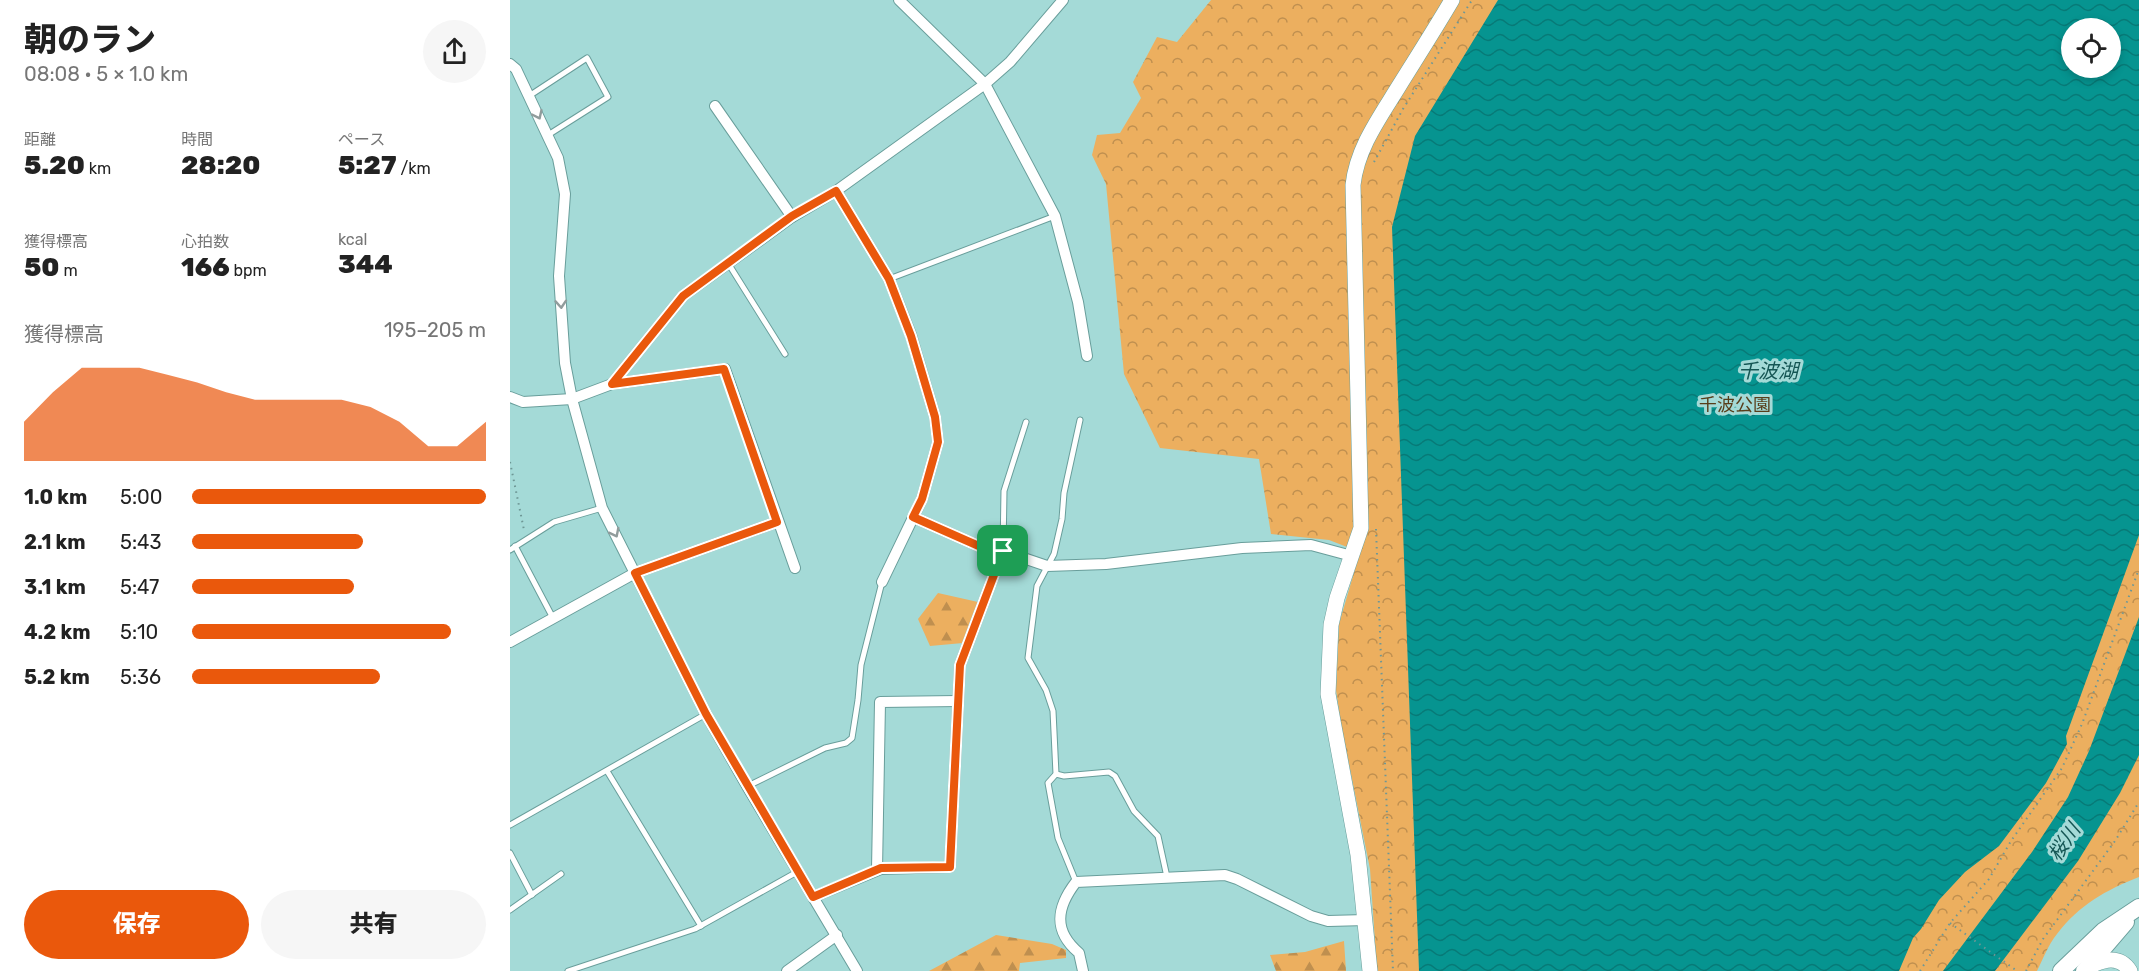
<!DOCTYPE html>
<html lang="ja">
<meta charset="utf-8">
<style>
:root{--surface:#fff;--page:#f6f6f6;--text:#222;--muted:#767676;--accent:#ea580c}
body{margin:0;font-family:Rubik,"Noto Sans JP",sans-serif;background:var(--page);color:var(--text);height:100vh;display:flex;flex-direction:column;font-size:22px;white-space:nowrap}
*{box-sizing:border-box;margin:0}
p{font-size:20px;color:var(--muted)}
.icon{flex:none;width:33px;height:33px;fill:none;stroke:currentColor;stroke-width:2;stroke-linecap:round;stroke-linejoin:round}
.map{position:relative;flex:1;overflow:hidden}
.side{display:flex;flex-direction:column;background:var(--surface);width:510px}
.side>*{flex:none}
.tools{position:absolute;left:1551px;top:18px;display:grid;gap:12px}
.tools a{display:grid;place-items:center;width:60px;height:60px;border-radius:50%;background:var(--surface);box-shadow:0 3px 9px #0003;font-size:30px}
.pin{position:absolute;display:grid;place-items:center;width:51px;height:51px;color:#fff;margin:-26px;border-radius:12px;box-shadow:0 3px 9px #0006}
.round{display:grid;place-items:center;flex:none;width:63px;height:63px;border-radius:32px;background:var(--page)}
.summary{display:flex;align-items:center;justify-content:space-between;height:102px;padding:0 24px}
h1{font-size:33px;font-weight:800;line-height:45px}
.stats{display:grid;grid-template-columns:repeat(3,1fr);gap:9px;height:102px;padding:6px 24px}
.stats div{display:grid;align-content:center}
.stats b{font-size:26px;font-weight:800}
.stats small{font-size:16px;font-weight:400}
.stats p{font-size:16px}
.chart{height:168px;padding:12px 24px}
.chart p{display:flex;justify-content:space-between}
.chart svg{width:100%;height:108px;margin-top:6px;fill:var(--accent);opacity:.7}
.action{display:flex;gap:12px;margin-top:auto;padding:12px 24px}
.action a{flex:1;height:69px;border-radius:36px;background:var(--accent);color:#fff;font-size:24px;font-weight:800;line-height:69px;text-align:center}
.action a+a{background:var(--page);color:var(--text)}
ul{padding:0 24px;list-style:none;font-size:20px}
li{display:grid;grid-template-columns:96px 72px 1fr;align-items:center;height:45px}
li i{height:15px;border-radius:8px;background:var(--accent)}
main{display:flex;flex:1;min-height:0}
.map>svg:first-child{display:block}
</style>
<main>
<section class="side">
<div class="summary"><div><h1>朝のラン</h1><p>08:08 · 5 × 1.0 km</p></div><a class="round"><svg class="icon" aria-label="share" viewBox="0 0 24 24"><path d="M12 15V3M7 8l5-5 5 5M5 13v7h14v-7"/></svg></a></div>
<div class="stats">
<div><p>距離</p><b>5.20<small> km</small></b></div>
<div><p>時間</p><b>28:20</b></div>
<div><p>ペース</p><b>5:27<small> /km</small></b></div>
</div>
<div class="stats">
<div><p>獲得標高</p><b>50<small> m</small></b></div>
<div><p>心拍数</p><b>166<small> bpm</small></b></div>
<div><p>kcal</p><b>344</b></div>
</div>
<div class="chart"><p><span>獲得標高</span>195–205 m</p>
<svg viewBox="0 0 160 44" preserveAspectRatio="none"><path d="M0 44V28L10 16L20 6L30 6L40 6L50 9L60 12L70 16L80 19L90 19L100 19L110 19L120 22L130 28L140 38L150 38L160 28V44z"/></svg>
</div>
<ul>
<li><b>1.0 km</b>5:00<i style="width:100%"></i></li>
<li><b>2.1 km</b>5:43<i style="width:58%"></i></li>
<li><b>3.1 km</b>5:47<i style="width:55%"></i></li>
<li><b>4.2 km</b>5:10<i style="width:88%"></i></li>
<li><b>5.2 km</b>5:36<i style="width:64%"></i></li>
</ul>
<div class="action"><a>保存</a><a>共有</a></div>
</section>
<div class="map">
<svg width="1629" height="971" viewBox="0 0 1629 971">
<defs>
<pattern id="forest-firs" width="22" height="20" patternUnits="userSpaceOnUse" patternTransform="scale(1.5)"><rect width="22" height="20" fill="#ecaf5f"/><path d="M5 1l3.5 6h-7zM16 11l3.5 6h-7z" fill="#bf8f4f"/></pattern>
<pattern id="park-crowns" width="20" height="18" patternUnits="userSpaceOnUse" patternTransform="scale(1.5)"><rect width="20" height="18" fill="#ecaf5f"/><path d="M2 6a3 3 0 1 1 6 0M12 15a3 3 0 1 1 6 0" fill="none" stroke="#bf8f4f"/></pattern>
<pattern id="water-waves" width="16" height="10" patternUnits="userSpaceOnUse" patternTransform="scale(1.5)"><rect width="16" height="10" fill="#069490"/><path d="M0 5q4-4 8 0t8 0" fill="none" stroke="#077a77"/></pattern>
</defs>
<rect width="100%" height="100%" fill="#a4dad7"/>
<g fill="url(#forest-firs)">
<path d="M428,593l40,9 -15,41 -33,3 -12,-27z"/>
<path d="M486,935l56,9 14,6v8l-46,5 -1,8h-90z"/>
<path d="M834,941l2,30h-70l-6,-16 35,-3z"/>
</g>
<path fill="url(#park-crowns)" fill-rule="evenodd" d="M701,0h928v877c-33,13 -60,28 -82,57 -9,11 -14,25 -20,37h-660l-7,-102 -29,-145 -5,-34 3,-66 21,-72 -31,-12 -58,-6 -12,-75 -99,-11 -36,-74 -18,-190 -14,-29 5,-20 23,-2 21,-35 -8,-16 24,-45 20,5zM1562,28h38v40h-38z"/>
<g fill="url(#water-waves)" fill-rule="evenodd">
<path d="M988,0h641v535l-73,201 1,8 -21,39 -47,63 -34,26 -26,28 -18,29 -8,9 -14,33h-480l-27,-744 23,-91zM1600,28v40h-38v-40z"/>
<path d="M1629,617v138l-19,38 -42,68 -83,110h-52l89,-119 36,-55 21,-46z"/>
</g>
<g fill="none" stroke-linecap="round" stroke-linejoin="round">
<g stroke="#699e9b" stroke-width="7">
<g id="lane">
<path d="M19,96l58,-38 21,39 -60,38"/>
<path d="M218,263l57,91"/>
<path d="M379,279l166,-63"/>
<path d="M5,546l38,72"/>
<path d="M0,550l44,-28 48,-14"/>
<path d="M493,551l1,-60 22,-69"/>
<path d="M97,771l94,155"/>
<path d="M546,774l8,2 45,-4 6,4 19,35 24,25 9,41"/>
<path d="M238,786l77,-38 21,-5 6,-5 6,-38 3,-35 21,-83"/>
<path d="M0,825l196,-111"/>
<path d="M0,853l22,42"/>
<path d="M566,882l-18,-44 -10,-55 8,-9 -3,-63 -7,-21 -18,-32 9,-72 17,-32 8,-35 2,-26 16,-73"/>
<path d="M0,910l51,-36"/>
<path d="M58,971l127,-42 102,-57"/>
</g>
</g>
<g stroke="#699e9b" stroke-width="12">
<g id="street">
<path d="M389,0l86,84 70,132 23,86 9,54"/>
<path d="M0,64l6,5 42,89 7,36 -6,82 6,87 7,36 30,109 104,206 41,72 110,185"/>
<path d="M205,106l77,111"/>
<path d="M326,191l53,88 22,56 24,82 3,25 -16,57 -40,83"/>
<path d="M102,384l71,-88 109,-79 44,-26 149,-107 25,-22 53,-62"/>
<path d="M0,397l13,5 49,-3 40,-15 113,-15 70,199"/>
<path d="M403,517l68,30 22,4 44,15 59,-2 136,-16 69,-3 41,11"/>
<path d="M0,642l125,-69 142,-51"/>
<path d="M367,870l3,-168 78,-1"/>
<path d="M303,897l68,-28 69,-2 10,-202 43,-114"/>
<path d="M277,971l50,-36"/>
<path d="M573,971l-4,-18c-26,-22 -23,-45 -3,-71l149,-7 12,4 74,37 17,5 38,-1"/>
</g>
</g>
<g stroke="#699e9b" stroke-width="16">
<g id="secondary">
<path d="M1578,967c15,-7 31,-13 42,4"/>
<path d="M860,971l-12,-116 -30,-161 3,-69 6,-27 24,-70 -8,-343c4,-37 27,-68 46,-99 18,-29 36,-57 53,-86"/>
</g>
</g>
<g stroke="#699e9b" stroke-width="18">
<g id="primary">
<path d="M1551,971l42,-40 36,-24"/>
<path d="M1574,971l42,-49"/>
</g>
</g>
<g stroke="#6e9795" stroke-width="2" stroke-dasharray="1.5 4.5" stroke-linecap="butt">
<path d="M864,162l29,-53 69,-109"/>
<path d="M0,462l14,68"/>
<path d="M866,529l17,442"/>
<path d="M1440,923l67,48"/>
<path d="M1410,971l30,-48 39,-44 22,-38 51,-73 20,-44 57,-155"/>
<path d="M1516,971l17,-32 72,-98 24,-39"/>
</g>
<use href="#lane" stroke="#fff" stroke-width="5"/>
<use href="#street" stroke="#fff" stroke-width="10"/>
<use href="#secondary" stroke="#fff" stroke-width="15"/>
<use href="#primary" stroke="#fff" stroke-width="16"/>
</g>
<defs><path id="oneway-chevron" d="M-2-3.5L2.5 0L-2 3.5" fill="none" stroke-width="1.6" stroke-linecap="round" stroke-linejoin="round" transform="scale(1.5)"/></defs>
<g stroke="#919c9c">
<use href="#oneway-chevron" transform="translate(28 115) rotate(65)"/>
<use href="#oneway-chevron" transform="translate(51 304) rotate(86)"/>
<use href="#oneway-chevron" transform="translate(105 533) rotate(63)"/>
</g>
<g fill="none" stroke-linecap="round" stroke-linejoin="round">
<g stroke="#fff" stroke-width="12">
<path id="route" d="M326,191l53,88 22,57 24,81 3,25 -16,57 -9,18 68,30 22,4 -43,114 -10,202 -69,1 -68,29 -107,-183 -71,-141 142,-51 -53,-153 -112,15 71,-88 109,-80z"/>
</g>
<use href="#route" stroke="#ea580c" stroke-width="8"/>
</g>
<g text-anchor="middle" dominant-baseline="central" stroke-width="6" stroke-linejoin="round" paint-order="stroke">
<g font-size="18" fill="#583e1a" stroke="#a4dad7">
<text x="1225" y="405">千波公園</text>
</g>
<g font-size="20" font-style="italic" fill="#155654" stroke="#a4dad7">
<text x="1258" y="371">千波湖</text>
<text transform="translate(1554 842) rotate(-56)">桜川</text>
</g>
</g>
</svg>
<div class="tools">
<a><svg class="icon" aria-label="locate" viewBox="0 0 24 24"><circle cx="12" cy="12" r="6"/><path d="M12 2v4M12 18v4M2 12h4M18 12h4"/></svg></a>
</div>
<div class="pin" style="left:493px;top:551px;background:#1e9e55"><svg class="icon" aria-label="arrive" viewBox="0 0 24 24"><path d="M6 21V4h12l-3 4 3 4H6"/></svg></div>
</div>
</main>
